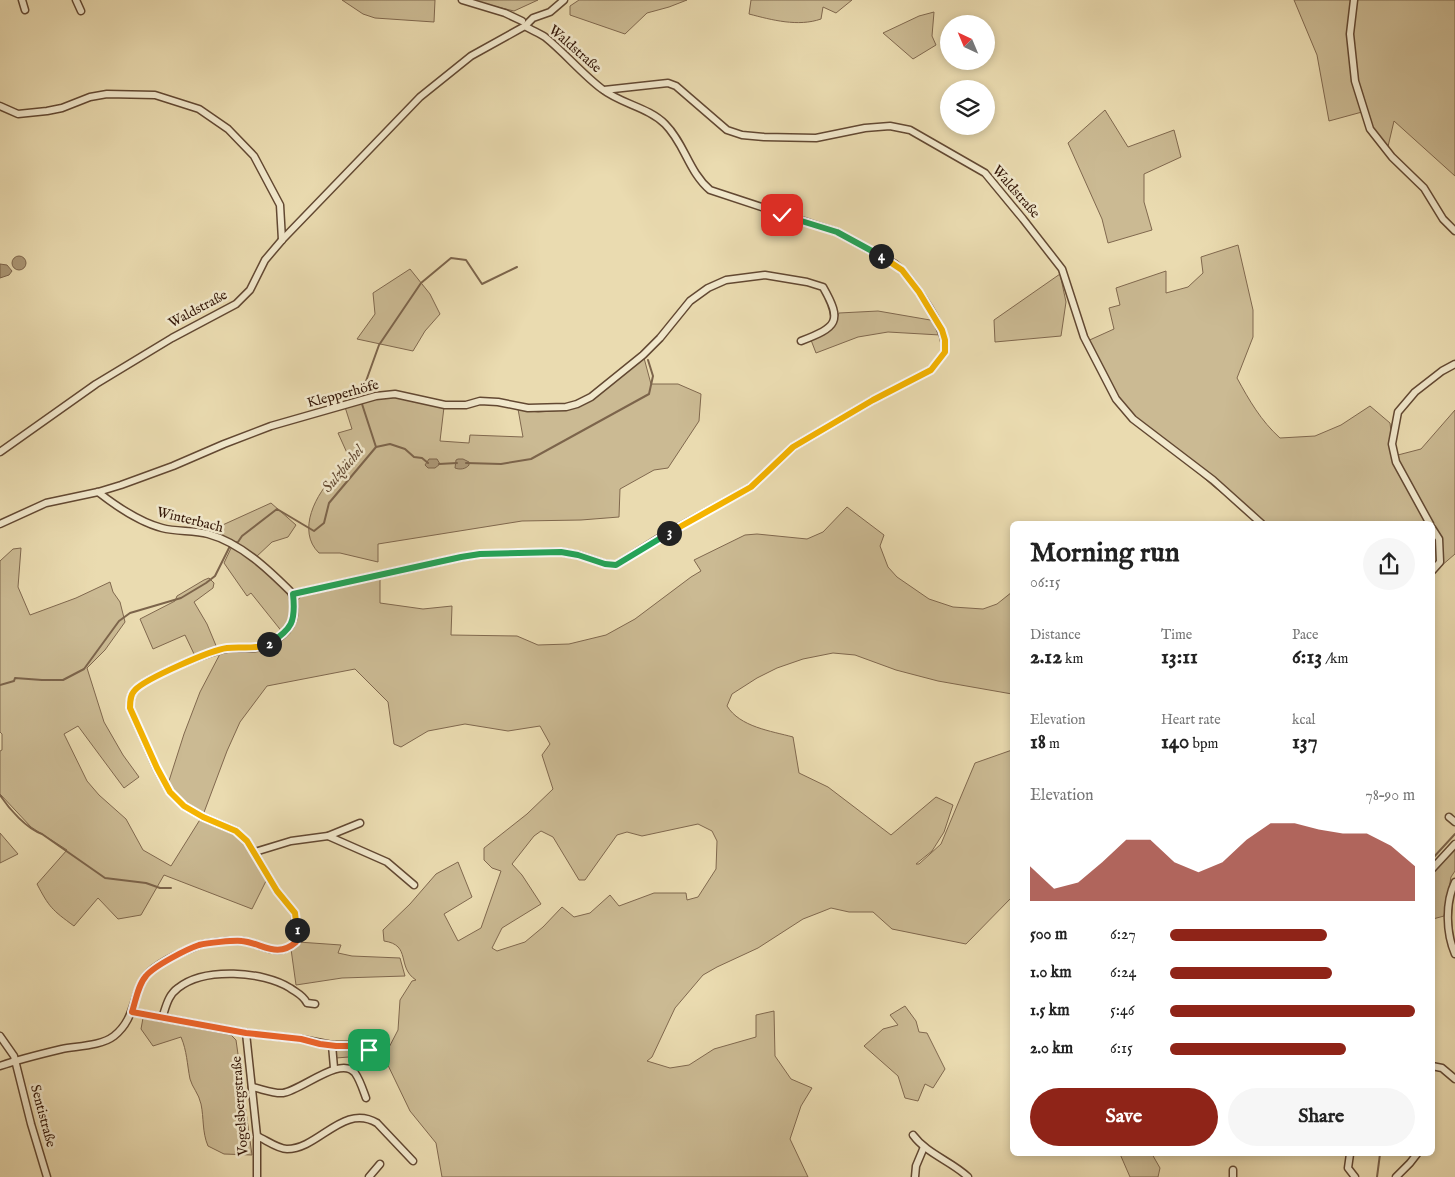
<!DOCTYPE html>
<meta charset="utf-8">
<style>
:root{--surface:#fff;--page:#f6f6f6;--text:#222;--muted:#767676;--accent:#8f2418}
body{margin:0;font-family:"IM FELL English",serif;background:var(--page);color:var(--text);height:100vh;display:flex;flex-direction:column;font-size:19px;white-space:nowrap}
*{box-sizing:border-box;margin:0}
p{font-size:16px;color:var(--muted)}
.icon{flex:none;width:28px;height:28px;fill:none;stroke:currentColor;stroke-width:2;stroke-linecap:round;stroke-linejoin:round}
.map{position:relative;flex:1;overflow:hidden}
.details{position:absolute;left:1010px;top:521px;width:425px;height:635px;display:flex;flex-direction:column;background:var(--surface);border-radius:8px;box-shadow:0 2px 8px #0003}
.details>*{flex:none}
.needle{width:32px;rotate:316deg}
.fabs{position:absolute;left:940px;top:15px;display:grid;gap:10px}
.fabs a{display:grid;place-items:center;width:55px;height:55px;border-radius:50%;background:var(--surface);box-shadow:0 2px 8px #0003;font-size:25px}
.pin{position:absolute;display:grid;place-items:center;width:42px;height:42px;color:#fff;margin:-21px;border-radius:10px;box-shadow:0 2px 8px #0006}
.km{position:absolute;width:25px;height:25px;margin:-12px;border-radius:50%;background:#222;color:#fff;font-size:14px;line-height:25px;text-align:center}
.round{display:grid;place-items:center;flex:none;width:52px;height:52px;border-radius:26px;background:var(--page)}
.headline{display:flex;align-items:center;justify-content:space-between;height:85px;padding:0 20px}
h1{font-size:28px;font-weight:700;line-height:38px}
.metrics{display:grid;grid-template-columns:repeat(3,1fr);gap:8px;height:85px;padding:5px 20px}
.metrics div{display:grid;align-content:center}
.metrics b{font-size:21px;font-weight:700}
.metrics small{font-size:14px;font-weight:400}
.metrics p{font-size:14px}
.chart{height:140px;padding:10px 20px}
.chart p{display:flex;justify-content:space-between}
.chart svg{width:100%;height:90px;margin-top:5px;fill:var(--accent);opacity:.7}
.button{display:flex;gap:10px;margin-top:auto;padding:10px 20px}
.button a{flex:1;height:58px;border-radius:30px;background:var(--accent);color:#fff;font-size:20px;font-weight:700;line-height:58px;text-align:center}
.button a+a{background:var(--page);color:var(--text)}
ul{padding:0 20px;list-style:none;font-size:16px}
li{display:grid;grid-template-columns:80px 60px 1fr;align-items:center;height:38px}
li i{height:12px;border-radius:6px;background:var(--accent)}
.map>svg:first-child{display:block}
</style>
<div class="map">
<svg width="1455" height="1177" viewBox="0 0 1455 1177">
<rect width="100%" height="100%" fill="#eadbb0"/>
<filter id="stains"><feTurbulence type="fractalNoise" baseFrequency=".004" numOctaves="4"/><feColorMatrix values="0 0 0 0 .2 0 0 0 0 .09 0 0 0 0 .02 0 0 0 .5 -.17"/></filter>
<radialGradient id="worn" r=".72"><stop offset=".6" stop-color="#630" stop-opacity="0"/><stop offset="1" stop-color="#630" stop-opacity=".3"/></radialGradient>
<g fill="#cbba93" stroke="#80684e" fill-rule="evenodd">
<path d="M342,0h93l-1,22 -59,-4 -12,-4z"/>
<path d="M468,0h70l-24,11z"/>
<path d="M579,0h108l-18,7 -22,6 -22,21 -55,-19v-9z"/>
<path d="M751,0h101l-16,13 -13,-6 -2,12c-23,8 -49,1 -72,-5z"/>
<path d="M1294,0h161v176l-61,-55 -8,34 -15,-21 -9,-22 -33,9 -12,-66z"/>
<path d="M934,12l-2,24 4,9 -23,14 -30,-26 36,-17z"/>
<path d="M1105,110l23,37 46,-17 7,27 -37,17v28l8,28 -44,13 -6,-24 -34,-76z"/>
<path d="M1238,245l15,65v27l-16,41c12,22 24,43 43,60l35,-2 26,-11 29,-19 20,17 4,33 27,-7 34,-39v144l-22,19 -1,-49h-171l-48,-38 -82,-71 -29,-40 -19,-32 31,-14 -5,-21 11,-3 -4,-17 50,-17v22l22,-6 15,-14 -2,-16z"/>
<path d="M410,269l20,25 10,20 -15,17 -12,20 -56,-12 18,-25 -2,-21z"/>
<path d="M1060,274l6,28 -5,34 -66,6 -1,-22z"/>
<path d="M878,311l58,10 4,14 -52,-3 -30,5 -42,16 -5,-13 24,-17 4,-10z"/>
<path d="M644,358l7,26h27l23,10 -2,27 -31,47 -14,2 -34,19 -1,28 -38,3 -59,1 -144,23v18l-38,-9h-21c-23,-22 -3,-60 17,-79 4,-4 11,-7 16,-10l-14,-31 14,-4 -7,-22 27,-8 25,-4 47,12 -4,34 29,2 1,-8 53,2 -5,-28 20,3 28,-2z"/>
<path d="M271,503l25,22 -8,12 -16,5 -17,16 -50,-25z"/>
<path d="M847,507l37,28 -4,11 8,21 9,10 32,22 24,8 30,2 14,-5 15,-12v102l-74,-13 -42,-11 -41,-15 -22,-2 -30,6 -26,9 -20,10 -25,16 -5,12c13,21 44,25 66,31l6,36 29,14 63,48 45,-38 17,8 -9,27 -12,19 -16,13h3l22,-20 34,-81 37,-13v147l-46,47 -74,-15 -19,-17h-24l-18,-4 -10,4 -18,7 -45,29 -41,19 -14,8 -28,33 -23,49 -5,4 23,7 19,-3 25,-16 42,-12v-22l18,-4 1,45 16,23 21,9 -11,18 -11,33 18,38h-366l-6,-34 -26,-32 -26,-54 14,-27 2,-30 12,-19 4,-1c-20,-13 -4,-35 -32,-39l-1,-11 27,-26 26,-30 22,-12 14,35 -28,17 14,27 23,-13 20,-57 -9,-3 -8,-8v-12l43,-34 26,-25 -11,-34 8,-11 -10,-18 -32,5 -43,-7 -37,7 -27,16 -7,-3 -6,-42 -33,-33 -88,17 -27,36 -13,29 -24,64 -25,-17 -10,-14 16,-50 16,-42 21,-40c22,-2 64,-5 74,-28 3,-8 2,-15 2,-23l5,-6 78,-17v25l43,6 29,-3 -1,29 66,1 21,9 31,-1 37,-9 29,-16 56,-42 10,-6 -7,-11 51,-25 12,-1 50,5 16,-7zM698,824l14,7 5,10 -1,28 -18,28 -11,3 -1,-7h-32l-35,13 -9,-11 -20,18 -16,4 -12,-10 -19,20 -18,15 -28,9 -5,-3 10,-20 39,-24 -19,-29 -10,-11 22,-28 7,-5 12,6 26,43h6l32,-45 10,-3 15,4z"/>
<path d="M232,546l26,18 29,29 4,10v18l-8,12 -32,-40 -4,3 -23,-33z"/>
<path d="M21,548l-3,39 12,28 46,-17 34,-16 3,10 7,10 5,20 -20,28 -18,18 17,54 19,33 16,22 -15,11 -46,-62 -14,8 23,47 12,14 27,24 17,31 28,16 30,-48 34,15 10,9 22,37 -15,30 -88,-34 -23,40 -23,4 -20,-21 -24,28c-22,-16 -25,-19 -37,-42l30,-34 -36,-23 -31,-33v-43l2,-1v-16l-2,-2v-171l13,-12z"/>
<path d="M209,578l5,5 -1,5 -19,14 13,22 10,24 -22,8 -10,-21 -32,14 -13,-30 35,-18 2,-5 27,-16z"/>
<path d="M0,833l18,21 -18,9z"/>
<path d="M1455,849v22l-4,6 -7,39 -11,3v-43l1,-5z"/>
<path d="M298,942l43,3 -3,8 14,3 48,2 5,18 -63,2 -46,7 -5,-36z"/>
<path d="M905,1006l11,15 3,11 8,1 18,36 -12,19 -8,-4 -7,17 -13,-3 -7,-22 -34,-30 19,-17 15,-4 -8,-10z"/>
<path d="M143,1018l88,17 5,5 16,115 -28,-1 -16,-8c-6,-14 -4,-28 -7,-42 -2,-10 -9,-17 -11,-25 -3,-15 -3,-28 -9,-42l-28,9 -12,-17z"/>
<path d="M349,1049v8l-13,1 -2,-7z"/>
<path d="M1120,1154h32l8,14 -2,9h-28z"/>
</g>
<g fill="#ac9877" stroke="#7c644b">
<circle cx="19" cy="263" r="7"/>
<path d="M0,264l7,1 5,6 -3,4 -9,3z"/>
<path d="M429,459h8l3,5 -5,4h-7l-3,-3z"/>
<path d="M458,459h5l6,3v3c-3,4 -9,5 -14,3l1,-8z"/>
</g>
<g fill="none" stroke-linecap="round" stroke-linejoin="round">
<g stroke="#7c644b" stroke-width="2">
<path d="M361,395l18,-50 42,-62 30,-25 15,2 16,24 35,-17"/>
<path d="M362,404l14,43"/>
<path d="M466,463l35,1 30,-5 118,-65 4,-18 -5,-16"/>
<path d="M439,464l18,-1"/>
<path d="M234,543l4,-1 4,-6 35,-27 37,22 10,-8 5,-20 47,-56 14,-3 15,5 9,8 8,1 6,5"/>
<path d="M0,685l14,-4 1,-3 27,2h21l21,-11 35,-48 11,-8 51,-15 25,-15 9,-7 15,-30"/>
<path d="M0,795c9,14 27,34 42,39l63,44 41,5 14,5h11"/>
<path d="M1432,859l23,-25"/>
<path d="M1377,1177l3,-23"/>
</g>
<g stroke="#624832" stroke-width="9">
<g id="street">
<path d="M22,0l3,10"/>
<path d="M76,0l5,11"/>
<path d="M462,0l43,13 17,8"/>
<path d="M1354,0l-4,34 5,47 15,48 22,28 32,31 19,31 12,12"/>
<path d="M604,90l64,-7 8,3 51,44 15,5 22,2 52,1 49,-10 25,-2 20,4 75,43 38,46 39,50 22,68 32,62 17,20 80,61 49,44"/>
<path d="M0,106l18,8 29,-3 15,-3 28,-11 17,-3 48,1 44,14 29,20 26,27 26,49 2,35"/>
<path d="M0,452l96,-68 76,-46 64,-34 14,-14 15,-30 17,-20 138,-143 51,-41 54,-30 8,-8 17,-6 14,-12"/>
<path d="M0,524l46,-21 52,-11 23,-7 52,-19 51,-22 47,-18 105,-30 19,-2 50,11h21l14,-4 18,1 30,6 38,-1 11,-3 14,-7 52,-42 17,-17 30,-37 18,-13 18,-8 39,-5 42,7 16,5c20,35 14,40 -22,54"/>
<path d="M1430,524l-34,-62 -4,-18 6,-32 17,-20 27,-21 13,-7"/>
<path d="M1432,528l7,11 1,23 -8,9"/>
<path d="M293,594l168,-37 19,-3 81,-2 18,3 26,9 11,1 43,-27 92,-51 42,-40 80,-47 58,-30 14,-18c0,-6 0,-13 -3,-19 -6,-18 -32,-57 -47,-69l-58,-32 -127,-42c-22,-19 -25,-46 -45,-66 -17,-17 -44,-20 -63,-35 -20,-15 -37,-36 -57,-52 -6,-4 -14,-7 -20,-11"/>
<path d="M1449,817l6,5"/>
<path d="M328,836l59,26 27,23"/>
<path d="M255,852l36,-11 37,-5 32,-13"/>
<path d="M1432,869l23,-25"/>
<path d="M1455,882c-10,21 -9,51 0,72"/>
<path d="M132,1012l114,21 55,6 31,6 2,23"/>
<path d="M162,1018c4,-11 6,-23 16,-30 26,-21 85,-17 112,0 7,5 13,7 17,15l8,1"/>
<path d="M246,1033l11,103v41"/>
<path d="M0,1036l14,20 17,68 16,53"/>
<path d="M332,1045h17l20,4"/>
<path d="M0,1066c20,-7 41,-12 62,-17 16,-3 39,-3 52,-13 20,-16 18,-36 29,-56 8,-15 39,-28 54,-34 8,-4 37,-6 46,-5 20,3 35,18 53,1l-1,-29 -18,-22 -30,-50 -11,-10 -33,-14 -19,-11 -14,-14 -13,-23 -27,-61c0,-6 0,-13 5,-18 10,-12 73,-38 90,-41 9,-2 20,0 30,-1 8,0 14,-4 21,-8 19,-13 20,-25 17,-46 -24,-24 -52,-51 -85,-60 -15,-4 -31,-2 -46,-6 -23,-6 -46,-22 -64,-36"/>
<path d="M1432,1066l10,2 13,11"/>
<path d="M252,1087c10,2 22,7 31,6 19,-3 58,-38 72,-20 5,7 8,17 11,25"/>
<path d="M913,1135c14,19 38,26 55,42"/>
<path d="M257,1136c9,4 21,13 30,13 32,0 56,-46 90,-26l36,38"/>
<path d="M1350,1154l-2,14 7,9"/>
<path d="M1233,1170v7"/>
<path d="M369,1177l11,-13"/>
<path d="M915,1177l1,-11 8,-19"/>
<path d="M1396,1177l14,-14 7,-9"/>
</g>
</g>
<use href="#street" stroke="#f1e8cc" stroke-width="6"/>
</g>
<g fill="none" stroke-linecap="round" stroke-linejoin="round">
<g stroke="#fff" stroke-width="10">
<path id="split-1" d="M297,930l-1,12c-19,17 -34,1 -54,-1 -8,-1 -35,2 -43,4 -12,4 -45,21 -53,31 -8,9 -10,24 -14,36l114,21 55,6 19,5 16,2h13l20,4"/>
</g>
<g stroke="#fff" stroke-width="10">
<path id="split-2" d="M269,644c-14,6 -28,2 -42,4 -16,2 -82,31 -92,42 -5,5 -5,12 -5,18l27,60 13,24 14,14 19,11 33,14 11,10 30,50 18,22 2,17"/>
</g>
<g stroke="#fff" stroke-width="10">
<path id="split-3" d="M269,644c23,-15 27,-22 24,-50l168,-37 19,-3 81,-2 17,3 27,9 11,1 53,-32"/>
</g>
<g stroke="#fff" stroke-width="10">
<path id="split-4" d="M669,533l82,-46 42,-40 80,-47 58,-30 14,-18v-12l-3,-10 -23,-38 -17,-22 -21,-14"/>
</g>
<g stroke="#fff" stroke-width="10">
<path id="split-5" d="M782,215l55,17 44,24"/>
</g>
<use href="#split-1" stroke="#f0652b" stroke-width="6"/>
<use href="#split-2" stroke="#f5b400" stroke-width="6"/>
<use href="#split-3" stroke="#22a559" stroke-width="6"/>
<use href="#split-4" stroke="#f5b400" stroke-width="6"/>
<use href="#split-5" stroke="#22a559" stroke-width="6"/>
</g>
<g text-anchor="middle" dominant-baseline="central" stroke-width="5" stroke-linejoin="round" paint-order="stroke">
<g font-size="14" fill="#341708" stroke="#f1e8cc">
<text transform="translate(575 49) rotate(41)">Waldstraße</text>
<text transform="translate(1016 192) rotate(49)">Waldstraße</text>
<text transform="translate(198 309) rotate(-28)">Waldstraße</text>
<text transform="translate(343 394) rotate(-15)">Klepperhöfe</text>
<text transform="translate(190 520) rotate(14)">Winterbach</text>
<text transform="translate(240 1106) rotate(-94)">Vogelsbergstraße</text>
<text transform="translate(43 1116) rotate(75)">Sentistraße</text>
</g>
<g font-size="15" font-style="italic" fill="#644b34" stroke="#f1e8cc">
<text transform="translate(343 469) rotate(-50)">Sulzbächel</text>
</g>
</g>
<rect width="100%" height="100%" filter="url(#stains)"/>
<rect width="100%" height="100%" fill="url(#worn)"/>
</svg>
<div class="fabs">
<a><svg class="needle" viewBox="-14 -14 28 28"><path d="M0-13l5 13h-10z" fill="#e53935"/><path d="M0 13l5-13h-10z" fill="#767676"/></svg></a>
<a><svg class="icon" aria-label="layers" viewBox="0 0 24 24"><path d="M12 4l9 5-9 5-9-5zM3 14l9 5 9-5"/></svg></a>
</div>
<div class="pin" style="left:369px;top:1050px;background:#1e9e55"><svg class="icon" aria-label="arrive" viewBox="0 0 24 24"><path d="M6 21V4h12l-3 4 3 4H6"/></svg></div>
<div class="pin" style="left:782px;top:215px;background:#d93025"><svg class="icon" aria-label="check" viewBox="0 0 24 24"><path d="M5 12l5 5 9-10"/></svg></div>
<b class="km" style="left:297px;top:930px">1</b>
<b class="km" style="left:269px;top:644px">2</b>
<b class="km" style="left:669px;top:533px">3</b>
<b class="km" style="left:881px;top:256px">4</b>
<section class="details">
<div class="headline"><div><h1>Morning run</h1><p>06:15</p></div><a class="round"><svg class="icon" aria-label="share" viewBox="0 0 24 24"><path d="M12 15V3M7 8l5-5 5 5M5 13v7h14v-7"/></svg></a></div>
<div class="metrics">
<div><p>Distance</p><b>2.12<small> km</small></b></div>
<div><p>Time</p><b>13:11</b></div>
<div><p>Pace</p><b>6:13<small> /km</small></b></div>
</div>
<div class="metrics">
<div><p>Elevation</p><b>18<small> m</small></b></div>
<div><p>Heart rate</p><b>140<small> bpm</small></b></div>
<div><p>kcal</p><b>137</b></div>
</div>
<div class="chart"><p><span>Elevation</span>78–90 m</p>
<svg viewBox="0 0 160 44" preserveAspectRatio="none"><path d="M0 44V27L10 38L20 35L30 25L40 14L50 14L60 25L70 30L80 25L90 14L100 6L110 6L120 9L130 11L140 11L150 17L160 27V44z"/></svg>
</div>
<ul>
<li><b>500 m</b>6:27<i style="width:64%"></i></li>
<li><b>1.0 km</b>6:24<i style="width:66%"></i></li>
<li><b>1.5 km</b>5:46<i style="width:100%"></i></li>
<li><b>2.0 km</b>6:15<i style="width:72%"></i></li>
</ul>
<div class="button"><a>Save</a><a>Share</a></div>
</section>
</div>
